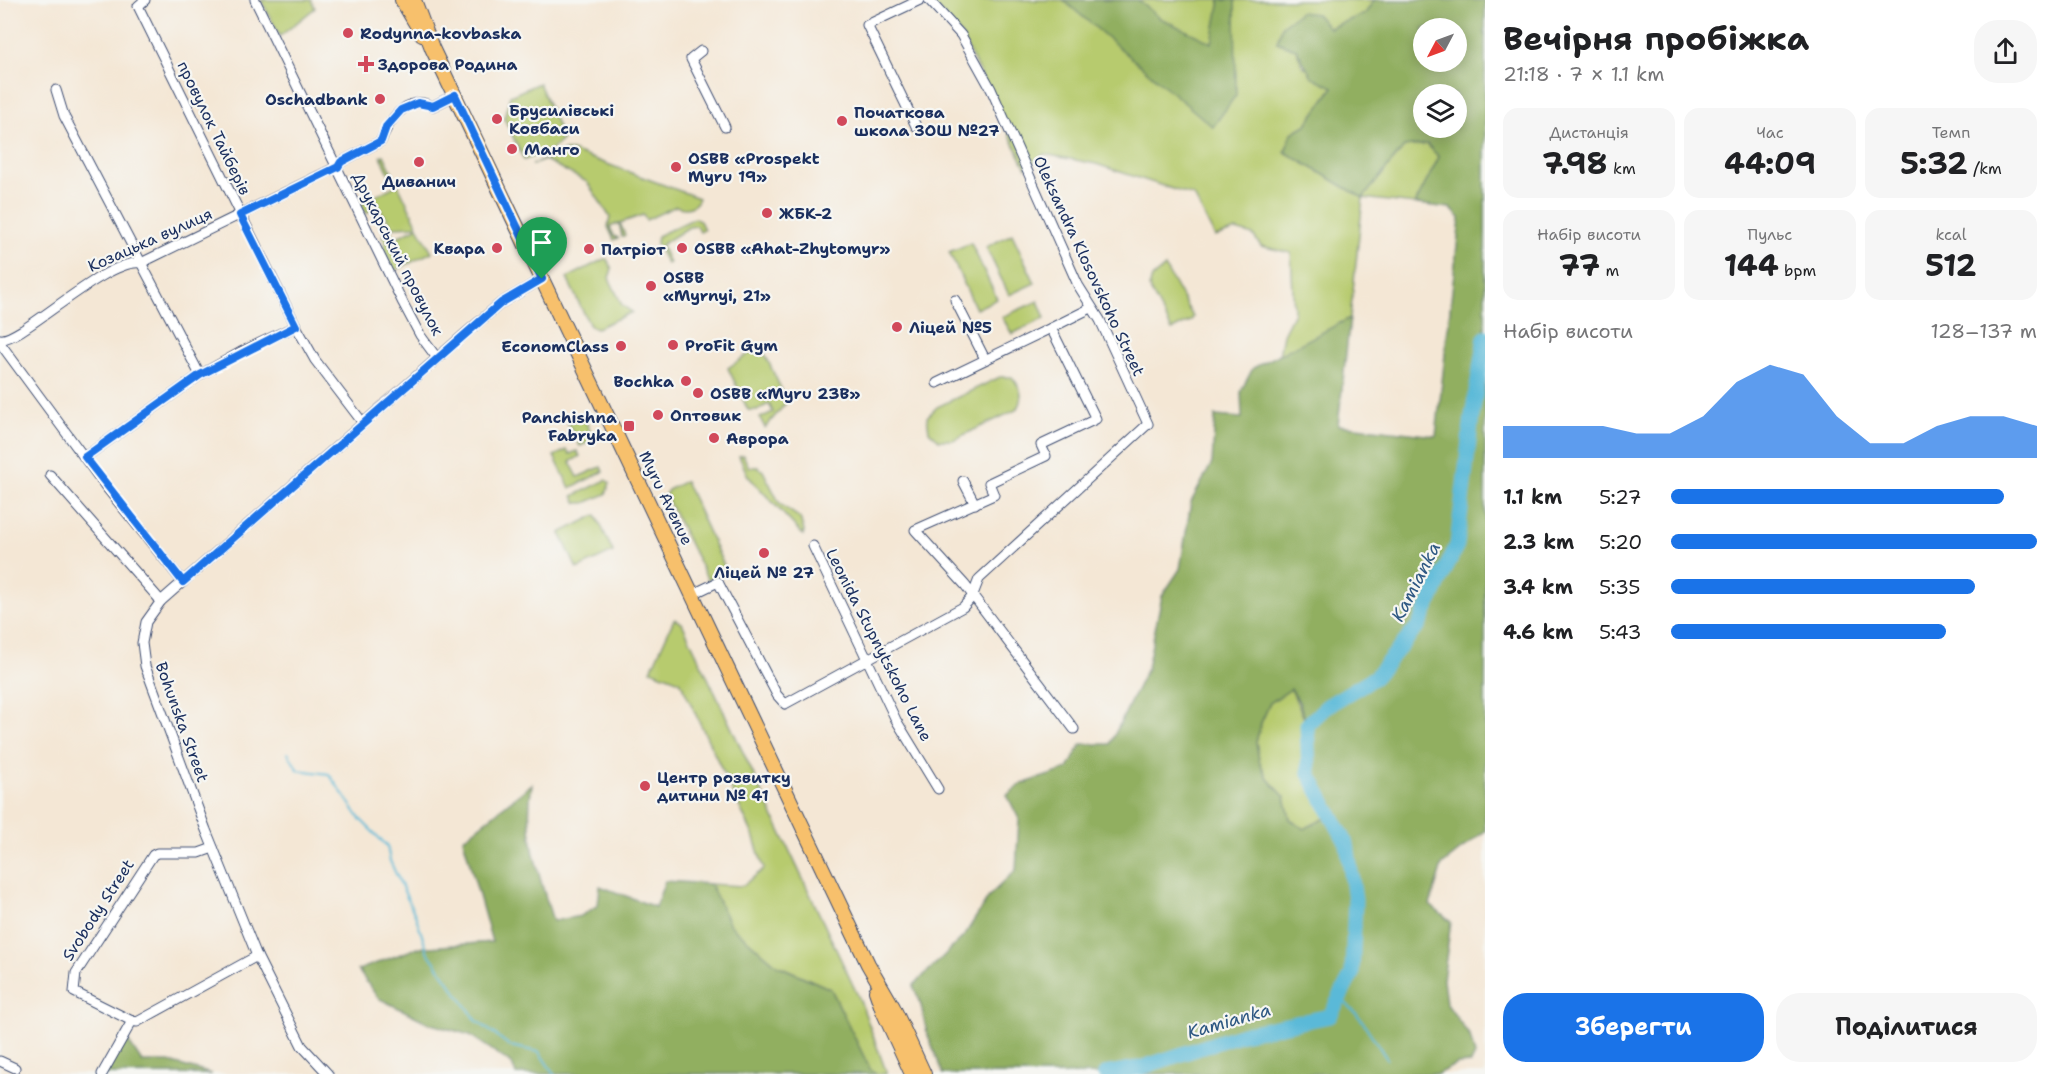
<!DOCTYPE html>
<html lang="uk">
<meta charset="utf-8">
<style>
:root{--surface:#fff;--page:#f6f6f6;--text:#202124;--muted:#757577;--accent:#1a73e8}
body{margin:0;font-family:"Shantell Sans",sans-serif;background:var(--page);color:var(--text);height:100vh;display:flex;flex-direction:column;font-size:22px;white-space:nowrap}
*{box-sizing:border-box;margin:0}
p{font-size:20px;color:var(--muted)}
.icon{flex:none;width:33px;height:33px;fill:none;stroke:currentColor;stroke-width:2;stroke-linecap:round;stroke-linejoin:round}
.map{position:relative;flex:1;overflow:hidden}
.details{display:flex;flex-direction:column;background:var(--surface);width:570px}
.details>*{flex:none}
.needle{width:39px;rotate:229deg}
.tools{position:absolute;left:1413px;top:18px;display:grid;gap:12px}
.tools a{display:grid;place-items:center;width:54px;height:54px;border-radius:50%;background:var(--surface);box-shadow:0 3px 15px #0003;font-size:30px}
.pin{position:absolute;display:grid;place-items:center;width:51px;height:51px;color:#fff;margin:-62px -26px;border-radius:50% 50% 50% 0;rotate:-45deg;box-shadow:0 0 6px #0007}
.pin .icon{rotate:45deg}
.round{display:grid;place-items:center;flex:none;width:63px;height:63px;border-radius:24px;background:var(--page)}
.overview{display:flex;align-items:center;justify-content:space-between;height:102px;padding:0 18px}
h1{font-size:33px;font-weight:700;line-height:45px}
.stats{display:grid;grid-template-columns:repeat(3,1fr);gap:9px;height:102px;padding:6px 18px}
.stats div{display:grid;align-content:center;border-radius:15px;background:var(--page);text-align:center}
.stats b{font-size:30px;font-weight:700}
.stats small{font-size:16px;font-weight:400}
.stats p{font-size:16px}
.chart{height:168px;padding:12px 18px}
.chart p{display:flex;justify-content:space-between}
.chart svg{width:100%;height:108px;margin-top:6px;fill:var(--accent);opacity:.7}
.cta{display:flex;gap:12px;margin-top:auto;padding:12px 18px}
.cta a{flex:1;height:69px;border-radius:24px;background:var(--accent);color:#fff;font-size:24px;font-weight:700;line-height:69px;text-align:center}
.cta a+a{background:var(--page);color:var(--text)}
ul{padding:0 18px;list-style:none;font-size:20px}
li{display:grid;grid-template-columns:96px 72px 1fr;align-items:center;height:45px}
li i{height:15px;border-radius:8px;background:var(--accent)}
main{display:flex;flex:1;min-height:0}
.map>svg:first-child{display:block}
</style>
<main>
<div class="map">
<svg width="1485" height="1074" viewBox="0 0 1485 1074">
<rect width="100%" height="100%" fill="#f6f6f2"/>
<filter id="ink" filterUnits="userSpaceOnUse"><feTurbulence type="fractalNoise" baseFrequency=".0167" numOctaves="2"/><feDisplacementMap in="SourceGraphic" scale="12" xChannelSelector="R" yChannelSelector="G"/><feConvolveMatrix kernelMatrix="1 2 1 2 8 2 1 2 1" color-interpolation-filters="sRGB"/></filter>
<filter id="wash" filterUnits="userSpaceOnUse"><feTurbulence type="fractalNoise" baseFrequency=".008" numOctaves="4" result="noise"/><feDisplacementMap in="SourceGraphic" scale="24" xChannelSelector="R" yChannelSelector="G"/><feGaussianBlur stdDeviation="1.35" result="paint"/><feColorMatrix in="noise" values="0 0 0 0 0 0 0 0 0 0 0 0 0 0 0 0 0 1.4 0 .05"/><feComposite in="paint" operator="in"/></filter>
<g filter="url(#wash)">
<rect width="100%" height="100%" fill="#f4e7d5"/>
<g fill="#b7cb6e" stroke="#697d66" stroke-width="1.5">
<path d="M261,0h50l4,8 -35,28z"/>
<path d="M930,0h444l-9,14 -37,14 -12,-14 -39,28 19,7 7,17 30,21 -26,37 -15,9 -7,19 78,46 41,-51 23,-3 12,13 -24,47 -52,-6 -13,120 -71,38 4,-22 11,-22 -3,-59 -30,-7 -8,-11 -17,-5 -21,7 -21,-41 -98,-32 -52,-10 -18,14 -65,-133z"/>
<path d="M539,83l24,56 -12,11 -27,10 -20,-42 6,-22z"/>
<path d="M563,151h9l127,47c-4,10 -13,12 -23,8l-30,14 -3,-5 -23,8 5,12 -3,2 -3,-14 -9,4 4,9 4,2 -4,2 -6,-13 2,-10 -23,-35 -42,-22 -13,5z"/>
<path d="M384,155l34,71 -25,1 -16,-22 -11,9 -5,-11 34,-17 -14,-30z"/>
<path d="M695,218l5,3 4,9 -4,2 -3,-6 -8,1 -28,18 8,18 -2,1 -11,-21 1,-7z"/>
<path d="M418,227l14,25 -38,19 -11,-23 3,-5 -4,-7 9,-5 4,7z"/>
<path d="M1012,234l23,49 -26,12 -23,-48z"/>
<path d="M971,243l26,56 -21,10 -27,-57z"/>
<path d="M604,259h3l5,10 -3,9 13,27 10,7 -35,16 -7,-2 -23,-48z"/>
<path d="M1165,267l28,50 -2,4 -19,9 -23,-42 3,-10z"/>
<path d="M1038,301l7,17 -33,16 -10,-17z"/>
<path d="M756,349l8,3 23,50 -22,26 -5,-10 13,-6 -4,-8 -12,6h-9l-20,-42z"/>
<path d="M1000,377h12c10,12 12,20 4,33l-63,30h-14l-10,-9 -2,-14 10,-10z"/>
<path d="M579,417l5,1 10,22 -14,6 -12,-23z"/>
<path d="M567,450l3,4 7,-3 3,5 -10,6 8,15 23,-10 2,5 -33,16 -16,-32z"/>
<path d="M743,455l6,12h9l5,4 17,33 20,14 4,13 -1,4 -55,-59 -9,-20z"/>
<path d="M606,480l4,3 -4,11 -21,9h-8l-4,-7z"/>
<path d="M685,481l41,89 -18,10 -43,-85 3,-5z"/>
<path d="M596,515l17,37 -36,17 -17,-36z"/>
<path d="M674,619l8,4 178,377 27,74h-10l-7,-4 -39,-81 -54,-24 -48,-40 -19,-41 32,2 22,-17 -11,-34 -73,-154 -29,-11z"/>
<path d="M1291,689l16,36 2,49 23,41 -28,14 -14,-10 -5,-22 -18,-19 -8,-18 -3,-18 5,-19 9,-20z"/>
</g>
<g fill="#91af61" stroke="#566f60" stroke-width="1.5" fill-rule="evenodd">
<path d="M1063,0h75l22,18 52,25 8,-43h15l1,95 -23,32z"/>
<path d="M1374,0h111v831l-43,34 -12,40 21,17 -8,58 3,23 24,33 5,19 -4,8 -14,1 -20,10h-494l-16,-41 -7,-32 -7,-15 51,-50 26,-41 26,-25 3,-51 -12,-24 15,-11 46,-15 13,-25h29l37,-76 15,-72 18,-27 11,-67 21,-39 3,-47 27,2 -1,-27 12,-23 97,-50 -12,107 98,11 24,-218 -10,-10 -35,-4 24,-47 -12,-13 -23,3 -41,51 -78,-46 7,-19 15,-9 26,-37 -21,-10 -16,-28 -19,-7 5,-16 18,-14 16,2 13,14 36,-14zM1424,28h32v34h-32zM1424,94h32v34h-32zM1291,689l8,13 8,23 2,49 23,41 -28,14 -14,-10 -5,-22 -18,-19 -8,-18 -3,-18 5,-19 9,-20z"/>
<path d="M532,784c-9,48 7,91 21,137l28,-5 17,-11 2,-19 55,21 10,-26 45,3 20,41 47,40 54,24 39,80 7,5h-361l-4,-10 -42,-29 -39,-11 -53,-26 -20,-28 59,-22 75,-6 -29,-103z"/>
<path d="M124,1035l18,27h27l43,12h-110z"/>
</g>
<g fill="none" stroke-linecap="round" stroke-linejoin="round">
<g stroke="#5ab9d8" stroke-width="2">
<path d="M288,753l10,17 31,4 31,45 27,27 3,15 26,56 11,34 50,70 33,25 29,6 15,22"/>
<path d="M1340,997l21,22 26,40"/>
</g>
<path stroke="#5ab9d8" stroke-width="15" d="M1105,1074l38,-7 99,-33 88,-18 22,-42 3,-74 -8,-56 -38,-70 -2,-49 20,-19 48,-29 44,-52 38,-80 15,-129 13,-78"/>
</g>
</g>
<g filter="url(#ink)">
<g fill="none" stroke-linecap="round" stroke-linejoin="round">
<g stroke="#3c4b70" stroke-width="11">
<g id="street">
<path d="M145,0l-7,6 158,320 19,34 48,63"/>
<path d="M255,0l148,303 17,32 17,23"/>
<path d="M701,51l-10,8 34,68"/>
<path d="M56,90l8,26 136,259"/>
<path d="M916,126l-49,-101 53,-25"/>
<path d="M955,300l30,59"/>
<path d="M0,339c20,4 105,-81 141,-76l196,-96 4,-5 40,-21c6,-16 18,-36 37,-38 5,-1 11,2 15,3l22,-11"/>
<path d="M0,343l106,144 77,95"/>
<path d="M937,383l114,-55"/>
<path d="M85,457l115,-82 41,-23 55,-26"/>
<path d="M50,475l111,126"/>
<path d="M963,481l12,23"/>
<path d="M813,546l83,174 42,69"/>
<path d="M718,582l59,113 8,9 178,-97 9,-10 7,-18 169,-155 -48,-104 -22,-35 -87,-196 -30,-54 -32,-35"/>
<path d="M693,594l25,-12"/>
<path d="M1074,729l-109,-144 -50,-55 79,-35 -5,-12 57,-27 -5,-11 55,-26 -45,-91 40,-20"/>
<path d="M132,1021l-58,-29 2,-19 77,-118 4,-2h42l14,-5"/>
<path d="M132,1021l5,1 120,-66"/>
<path d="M0,1061l15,7"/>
<path d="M102,1074l30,-53"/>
<path d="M328,1074l-26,-28 -45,-90 -51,-126 -61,-164 -3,-23 4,-21 15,-21 305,-268 35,-30 41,-24"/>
</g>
</g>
<g stroke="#3c4b70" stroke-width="16">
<g id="primary">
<path d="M402,0l20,34"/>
<path d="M414,0l18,48 436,916 25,43 31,67"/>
<path d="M876,991l7,20 29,63"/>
</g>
</g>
<use href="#street" stroke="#fff" stroke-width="9"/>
<use href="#primary" stroke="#f7c06c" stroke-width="14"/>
</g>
</g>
<g fill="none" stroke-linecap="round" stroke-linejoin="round" filter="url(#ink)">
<g stroke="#fff" stroke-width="12">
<path id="route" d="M455,95l87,184 -41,24 -318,279 -98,-125 115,-82 96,-49 -56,-111 98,-48 3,-5 40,-21 5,-14 15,-17 17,-7 15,3z"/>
</g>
<use href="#route" stroke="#1a73e8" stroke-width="8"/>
</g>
<g fill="#d1495b" stroke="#f6f6f2" stroke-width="2">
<circle cx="348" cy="33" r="6"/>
<path d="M363 55h6v6h6v6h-6v6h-6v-6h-6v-6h6z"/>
<circle cx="380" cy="99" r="6"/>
<circle cx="497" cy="119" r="6"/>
<circle cx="842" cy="121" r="6"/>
<circle cx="512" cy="149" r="6"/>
<circle cx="419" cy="162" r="6"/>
<circle cx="676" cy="167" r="6"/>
<circle cx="767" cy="213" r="6"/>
<circle cx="497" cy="248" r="6"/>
<circle cx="682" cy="248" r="6"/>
<circle cx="589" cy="249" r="6"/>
<circle cx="651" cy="286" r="6"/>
<circle cx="897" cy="327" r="6"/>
<circle cx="673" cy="345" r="6"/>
<circle cx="621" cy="346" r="6"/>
<circle cx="686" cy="381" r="6"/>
<circle cx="698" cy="393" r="6"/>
<circle cx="658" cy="415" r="6"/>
<rect x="623" y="420" width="12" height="12" rx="3"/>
<circle cx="714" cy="438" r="6"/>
<circle cx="764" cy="553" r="6"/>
<circle cx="645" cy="786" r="6"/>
</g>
<g text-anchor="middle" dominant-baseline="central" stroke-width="4.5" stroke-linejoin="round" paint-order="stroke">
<g font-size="16" font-weight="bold" fill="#1b2f5e" stroke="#f6f6f2" text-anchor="start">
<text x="360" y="33">Rodynna-kovbaska</text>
<text x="378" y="64">Здорова Родина</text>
<text x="368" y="99" text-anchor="end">Oschadbank</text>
<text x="509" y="110">Брусилівські<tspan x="509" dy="18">Ковбаси</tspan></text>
<text x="854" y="112">Початкова<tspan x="854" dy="18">школа ЗОШ №27</tspan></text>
<text x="524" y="149">Манго</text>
<text x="688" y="158">OSBB «Prospekt<tspan x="688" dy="18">Myru 19»</tspan></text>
<text x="419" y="181" text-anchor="middle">Диванич</text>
<text x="779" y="213">ЖБК-2</text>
<text x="485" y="248" text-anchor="end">Квара</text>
<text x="694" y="248">OSBB «Ahat-Zhytomyr»</text>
<text x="601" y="249">Патріот</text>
<text x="663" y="277">OSBB<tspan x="663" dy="18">«Myrnyi, 21»</tspan></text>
<text x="909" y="327">Ліцей №5</text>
<text x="685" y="345">ProFit Gym</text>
<text x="609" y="346" text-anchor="end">EconomClass</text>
<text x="674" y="381" text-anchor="end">Bochka</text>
<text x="710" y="393">OSBB «Myru 23B»</text>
<text x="670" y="415">Оптовик</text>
<text x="617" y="417" text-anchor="end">Panchishna<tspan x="617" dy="18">Fabryka</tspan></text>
<text x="726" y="438">Аврора</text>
<text x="764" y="572" text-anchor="middle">Ліцей № 27</text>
<text x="657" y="777">Центр розвитку<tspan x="657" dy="18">дитини № 41</tspan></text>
</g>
<g font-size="16" fill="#1b2f5e" stroke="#f6f6f2">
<text transform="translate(214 128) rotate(64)">провулок Тайберів</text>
<text transform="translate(150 240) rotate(-24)">Козацька вулиця</text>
<text transform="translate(398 254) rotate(63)">Друкарський провулок</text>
<text transform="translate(1089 266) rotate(65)">Oleksandra Klosovskoho Street</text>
<text transform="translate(666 498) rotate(64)">Myru Avenue</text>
<text transform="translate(879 645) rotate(63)">Leonida Stupnytskoho Lane</text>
<text transform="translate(182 722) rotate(70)">Bohunska Street</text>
<text transform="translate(98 910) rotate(-57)">Svobody Street</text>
</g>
<g font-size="18" font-style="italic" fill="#2e5883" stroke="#f6f6f2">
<text transform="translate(1416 582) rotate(-63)">Kamianka</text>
<text transform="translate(1229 1021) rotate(-16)">Kamianka</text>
</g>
</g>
</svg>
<div class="tools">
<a><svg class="needle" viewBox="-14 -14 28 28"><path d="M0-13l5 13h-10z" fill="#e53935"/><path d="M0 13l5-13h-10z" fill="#757577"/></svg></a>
<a><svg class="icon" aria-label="layers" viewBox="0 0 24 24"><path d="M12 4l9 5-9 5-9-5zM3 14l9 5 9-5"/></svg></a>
</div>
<div class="pin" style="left:542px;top:279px;background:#1e9e55"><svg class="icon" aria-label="arrive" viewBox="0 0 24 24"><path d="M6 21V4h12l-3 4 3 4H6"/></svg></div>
</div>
<section class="details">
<div class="overview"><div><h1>Вечірня пробіжка</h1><p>21:18 · 7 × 1.1 km</p></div><a class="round"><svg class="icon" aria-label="share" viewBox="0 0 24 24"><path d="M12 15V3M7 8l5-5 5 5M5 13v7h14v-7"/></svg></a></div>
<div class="stats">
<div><p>Дистанція</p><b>7.98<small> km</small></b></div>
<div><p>Час</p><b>44:09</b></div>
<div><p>Темп</p><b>5:32<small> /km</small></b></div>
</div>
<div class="stats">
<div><p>Набір висоти</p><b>77<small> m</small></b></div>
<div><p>Пульс</p><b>144<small> bpm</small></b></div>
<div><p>kcal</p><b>512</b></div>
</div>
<div class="chart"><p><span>Набір висоти</span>128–137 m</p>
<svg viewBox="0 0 160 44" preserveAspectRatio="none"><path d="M0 44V31L10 31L20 31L30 31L40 34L50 34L60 27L70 13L80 6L90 10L100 27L110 38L120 38L130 31L140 27L150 27L160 31V44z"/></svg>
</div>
<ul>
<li><b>1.1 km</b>5:27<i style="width:91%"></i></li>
<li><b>2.3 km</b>5:20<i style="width:100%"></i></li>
<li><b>3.4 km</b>5:35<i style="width:83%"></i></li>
<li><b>4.6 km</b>5:43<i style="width:75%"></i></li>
</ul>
<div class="cta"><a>Зберегти</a><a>Поділитися</a></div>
</section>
</main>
